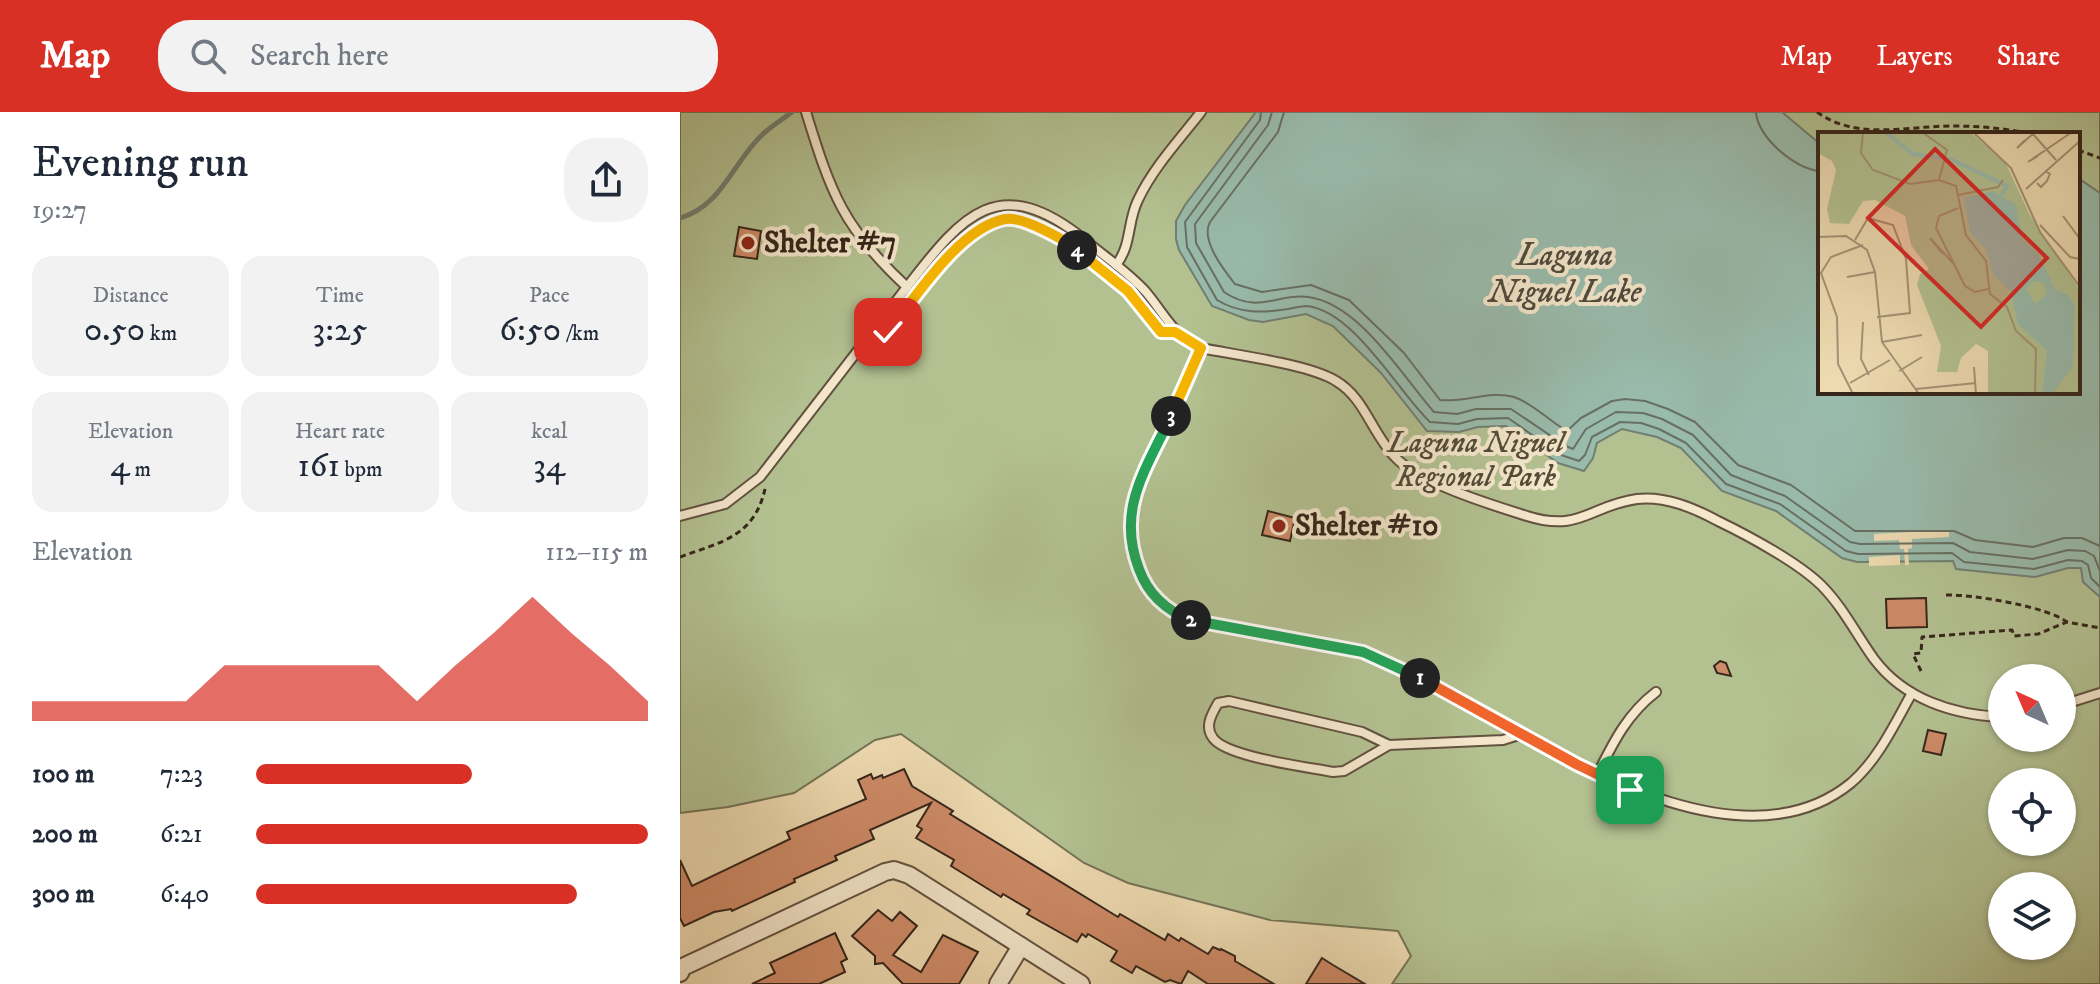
<!DOCTYPE html>
<meta charset="utf-8">
<style>
:root{--surface:#fff;--page:#f2f2f3;--text:#1f2937;--muted:#747a83;--accent:#d93025}
body{margin:0;font-family:"IM FELL DW Pica",serif;background:var(--page);color:var(--text);height:100vh;display:flex;flex-direction:column;font-size:30px;white-space:nowrap}
*{box-sizing:border-box;margin:0}
p{font-size:26px;color:var(--muted)}
.icon{flex:none;width:44px;height:44px;fill:none;stroke:currentColor;stroke-width:2;stroke-linecap:round;stroke-linejoin:round}
.map{position:relative;flex:1;overflow:hidden}
.details{display:flex;flex-direction:column;background:var(--surface);width:680px}
.details>*{flex:none}
.needle{width:52px;rotate:316deg}
.tools{position:absolute;left:1308px;top:552px;display:grid;gap:16px}
.tools a{display:grid;place-items:center;width:88px;height:88px;border-radius:50%;background:var(--surface);box-shadow:0 2px 6px #0004;font-size:40px}
.pin{position:absolute;display:grid;place-items:center;width:68px;height:68px;color:#fff;margin:-34px;border-radius:16px;box-shadow:0 4px 12px #0006}
.km{position:absolute;width:40px;height:40px;margin:-20px;border-radius:50%;background:#222;color:#fff;font-size:22px;line-height:40px;text-align:center}
.round{display:grid;place-items:center;flex:none;width:84px;height:84px;border-radius:32px;background:var(--page)}
.overview{display:flex;align-items:center;justify-content:space-between;height:136px;padding:0 32px}
h1{font-size:44px;font-weight:600;line-height:60px}
.metrics{display:grid;grid-template-columns:repeat(3,1fr);gap:12px;height:136px;padding:8px 32px}
.metrics div{display:grid;align-content:center;border-radius:20px;background:var(--page);text-align:center}
.metrics b{font-size:34px;font-weight:600}
.metrics small{font-size:22px;font-weight:400}
.metrics p{font-size:22px}
.chart{height:224px;padding:16px 32px}
.chart p{display:flex;justify-content:space-between}
.chart svg{width:100%;height:144px;margin-top:8px;fill:var(--accent);opacity:.7}
ul{padding:0 32px;list-style:none;font-size:26px}
li{display:grid;grid-template-columns:128px 96px 1fr;align-items:center;height:60px}
li i{height:20px;border-radius:10px;background:var(--accent)}
header{display:flex;align-items:center;gap:48px;box-sizing:border-box;height:112px;padding:0 40px;background:var(--accent);color:#fff}
header strong{font-size:38px}
nav{display:flex;gap:44px;margin-inline-start:auto;font-size:28px}
.search{width:560px;height:72px;background:var(--page);display:flex;align-items:center;gap:20px;box-sizing:border-box;padding:0 28px;border-radius:32px;color:var(--muted);font-size:30px}
main{display:flex;flex:1;min-height:0}
.map>svg:first-child{display:block}
</style>
<header>
<strong>Map</strong>
<div class="search"><svg class="icon" aria-label="search" viewBox="0 0 24 24"><circle cx="10" cy="10" r="6"/><path d="M15 15l6 6"/></svg>Search here</div>
<nav><a>Map</a><a>Layers</a><a>Share</a></nav>
</header>
<main>
<section class="details">
<div class="overview"><div><h1>Evening run</h1><p>19:27</p></div><a class="round"><svg class="icon" aria-label="share" viewBox="0 0 24 24"><path d="M12 15V3M7 8l5-5 5 5M5 13v7h14v-7"/></svg></a></div>
<div class="metrics">
<div><p>Distance</p><b>0.50<small> km</small></b></div>
<div><p>Time</p><b>3:25</b></div>
<div><p>Pace</p><b>6:50<small> /km</small></b></div>
</div>
<div class="metrics">
<div><p>Elevation</p><b>4<small> m</small></b></div>
<div><p>Heart rate</p><b>161<small> bpm</small></b></div>
<div><p>kcal</p><b>34</b></div>
</div>
<div class="chart"><p><span>Elevation</span>112–115 m</p>
<svg viewBox="0 0 160 44" preserveAspectRatio="none"><path d="M0 44V38L10 38L20 38L30 38L40 38L50 27L60 27L70 27L80 27L90 27L100 38L110 27L120 17L130 6L140 17L150 27L160 38V44z"/></svg>
</div>
<ul>
<li><b>100 m</b>7:23<i style="width:55%"></i></li>
<li><b>200 m</b>6:21<i style="width:100%"></i></li>
<li><b>300 m</b>6:40<i style="width:82%"></i></li>
</ul>
</section>
<div class="map">
<svg width="1420" height="872" viewBox="0 0 1420 872">
<rect width="100%" height="100%" fill="#eedab1"/>
<filter id="stains"><feTurbulence type="fractalNoise" baseFrequency=".0025" numOctaves="4"/><feColorMatrix values="0 0 0 0 .2 0 0 0 0 .09 0 0 0 0 .02 0 0 0 .5 -.17"/></filter>
<radialGradient id="worn" r=".72"><stop offset=".6" stop-color="#630" stop-opacity="0"/><stop offset="1" stop-color="#630" stop-opacity=".3"/></radialGradient>
<path fill="#b3c191" stroke="#747356" stroke-width="2" fill-rule="evenodd" d="M0,0h1420v872h-708l19,-28 -13,-25 -128,-11 -142,-37 -44,-20 -183,-129 -26,6 -81,53 -66,14 -48,6zM1140,22h258v258h-258zM1322,566h60v60h-60zM1322,670h60v60h-60zM1322,774h60v60h-60z"/>
<path fill="#99bbac" stroke="#717f72" stroke-width="2" d="M576,0h526l38,32v248h258v-214l22,15v404l-17,-15 -2,-14h-13l-33,9 -79,-8 -3,-8 -96,1 -15,-4 -66,-47 -54,-20 -41,-43 -24,-11 -35,-8 -25,14 -4,15 -9,13 -26,-8 -52,-37 -28,1 -19,5 -32,-1 -46,-58 -48,-47 -27,-12 -43,8 -14,-2 -37,-14 -33,-56 -3,-11v-18l9,-16z"/>
<g fill="#eedab1">
<path d="M1269,418v7l-37,2v9l-4,1 1,16h-4l-1,-16h-4l-1,-9 -25,1v-7z"/>
<path d="M1220,443v10l-31,1v-9z"/>
</g>
<g fill="none" stroke-linecap="round" stroke-linejoin="round">
<g stroke="#677063" stroke-width="2">
<path d="M581,0l-1,8 -75,102 2,25 30,53c23,14 46,13 71,9 6,-1 13,-3 18,-3 48,4 92,86 124,116l28,2 19,-5 31,-1 53,37 18,6 6,-6 7,-18 28,-15 21,1 18,6 27,14 40,41 54,20 66,47 12,3 94,-1 12,9 70,7 34,-9 14,1 6,4 3,13 9,9"/>
<path d="M592,0l-4,13 -73,99 1,19 28,49c34,23 53,1 84,5 51,6 95,80 126,115l23,2 19,-5h35l55,37 7,3 13,-20 30,-17 27,1 19,6 31,16 38,40 54,21 65,46 10,2 93,-1 17,9 63,7 35,-9 17,1 9,5 6,15"/>
<path d="M604,0l-6,20 -68,90c-10,18 14,48 25,62l27,8 49,-7 38,15 55,53 36,47c24,3 50,-10 74,-3 19,6 36,25 53,34l14,-13 31,-17 13,-2 20,2 23,8 27,13 43,43 53,20 64,46h99l21,9 58,7 31,-9h18l18,8"/>
<path d="M1076,0c1,25 40,58 64,59"/>
</g>
<path stroke="#717f72" stroke-width="5" d="M0,106c42,-12 53,-56 82,-83 9,-9 21,-16 30,-23"/>
</g>
<g fill="#ce8b67" stroke="#35251a" stroke-width="2">
<path d="M59,115l22,4 -4,28 -23,-3z"/>
<path d="M588,399l27,7 -5,23 -28,-6z"/>
<path d="M1246,486l1,29 -40,1 -1,-29z"/>
<path d="M1040,549l6,2 5,13 -14,-3 -3,-7z"/>
<path d="M1248,618l18,4 -5,21 -18,-4z"/>
<path d="M224,657l8,17 41,25 -3,3 168,103 2,-3 45,26 3,-6 11,7 2,-3 27,16 5,-7 7,3 1,-1 14,7v5l39,23h-66l-20,-13 -7,13 -11,-4 -5,2 -29,-16 -4,7 -21,-12 6,-10 -5,-3 -24,-14 -2,3 -4,-3 -5,8 -50,-28 3,-4 -27,-16 -2,3 -50,-31 3,-6 -38,-22 6,-9 -5,-3 14,-23 -61,27 4,9 -39,17 2,4 -43,19 1,3 -63,29 -1,-2 -17,3 -30,14 -4,-8v-58l12,26 98,-47 -3,-7 79,-33 -8,-19 13,-6 2,5 9,-4 1,3z"/>
<path d="M198,798l14,11 8,-9 17,14 -24,29 28,17 22,-37 35,17 -19,32h-56l-20,-21 -8,1v-8l-23,-20z"/>
<path d="M155,821l12,26 -6,3 4,10 -26,12h-67l23,-11 -5,-10z"/>
<path d="M642,846l11,7 32,19h-59z"/>
</g>
<g fill="none" stroke-linecap="round" stroke-linejoin="round">
<g stroke="#635240" stroke-width="12">
<g id="lane">
<path d="M126,0c25,81 37,116 101,175 56,-73 92,-116 178,-47 20,17 43,32 61,52 20,24 25,41 55,56 34,7 108,16 135,33 29,17 36,53 59,76 24,26 97,48 132,59 53,17 64,-11 110,-17 29,-3 57,9 81,22 31,15 79,41 103,64 22,22 35,49 53,74 30,40 79,56 128,58"/>
<path d="M436,153c16,-20 11,-43 22,-65 15,-32 41,-60 63,-88"/>
<path d="M521,236c-14,36 -32,71 -48,106 -8,19 -19,37 -22,57 -9,43 16,88 54,107 17,6 36,8 53,11 30,6 60,11 90,16 18,4 35,6 52,14 121,54 342,229 471,124 27,-23 44,-60 61,-90"/>
<path d="M0,404l45,-12 35,-27 147,-190"/>
<path d="M1382,593l38,-12"/>
<path d="M709,633l-45,26 -11,1c-25,-5 -107,-15 -120,-34 -9,-12 -1,-24 5,-35l11,-2 133,31 27,13 114,-5 19,-6"/>
<path d="M917,663c16,-32 30,-61 59,-83"/>
</g>
</g>
<g stroke="#635240" stroke-width="20">
<g id="street">
<path d="M0,861l3,-6 202,-95 9,-2 15,5 172,109"/>
<path d="M318,872l23,-38"/>
</g>
</g>
<g stroke="#35251a" stroke-width="3" stroke-dasharray="6 4" stroke-linecap="butt">
<path d="M1137,0c40,29 89,14 134,14 27,0 53,2 80,8"/>
<path d="M1398,38l22,8"/>
<path d="M331,107l45,17"/>
<path d="M271,143l32,-29 20,-6"/>
<path d="M453,186l15,19"/>
<path d="M0,445c41,-15 74,-20 85,-68"/>
<path d="M1266,483c26,-1 102,12 121,27"/>
<path d="M1241,559l-8,-17 8,-1 1,-16 90,-7 2,6 24,-2 29,-12 33,6"/>
</g>
<use href="#lane" stroke="#f4e7cc" stroke-width="8"/>
<use href="#street" stroke="#f4e7cc" stroke-width="16"/>
</g>
<g fill="none" stroke-linecap="round" stroke-linejoin="round">
<g stroke="#fff" stroke-width="16">
<path id="split-1" d="M740,566l156,86 54,26"/>
</g>
<g stroke="#fff" stroke-width="16">
<path id="split-2" d="M511,508l172,32 57,26"/>
</g>
<g stroke="#fff" stroke-width="16">
<path id="split-3" d="M491,304c-25,54 -55,93 -32,153 9,25 28,42 52,51"/>
</g>
<g stroke="#fff" stroke-width="16">
<path id="split-4" d="M397,138l51,41 33,41h14l26,16 -30,68"/>
</g>
<g stroke="#fff" stroke-width="16">
<path id="split-5" d="M208,220c28,-35 71,-104 117,-113 17,-3 59,20 72,31"/>
</g>
<use href="#split-1" stroke="#f0652b" stroke-width="10"/>
<use href="#split-2" stroke="#22a559" stroke-width="10"/>
<use href="#split-3" stroke="#22a559" stroke-width="10"/>
<use href="#split-4" stroke="#f5b400" stroke-width="10"/>
<use href="#split-5" stroke="#f5b400" stroke-width="10"/>
</g>
<g fill="#8f2418" stroke="#f4e7cc" stroke-width="3">
<circle cx="68" cy="131" r="8"/>
<circle cx="599" cy="414" r="8"/>
</g>
<g text-anchor="middle" dominant-baseline="central" stroke-width="8" stroke-linejoin="round" paint-order="stroke">
<g font-size="30" font-weight="bold" fill="#35251a" stroke="#f4e7cc" text-anchor="start">
<text x="84" y="131">Shelter #7</text>
<text x="615" y="414">Shelter #10</text>
</g>
<g font-size="30" font-style="italic" fill="#544c38" stroke="#f4e7cc">
<text x="796" y="331">Laguna Niguel<tspan x="796" dy="34">Regional Park</tspan></text>
</g>
<g font-size="32" font-style="italic" fill="#4e4a3e" stroke="#f4e7cc">
<text x="885" y="144">Laguna<tspan x="885" dy="37">Niguel Lake</tspan></text>
</g>
</g>
<g transform="translate(1138 20)">
<rect width="262" height="262" fill="#eedab1"/>
<path d="M0,0h152l35,30 25,53 50,75 -1,104h-91v-43l-12,-7 -15,14 -4,14h-20l4,-26 -24,-61 3,-11 9,-5 -18,-24 -6,-29 -30,-16 -12,1 -14,23 -19,-1 -3,-14 9,-39 -4,-9 -14,-8z" fill="#b3c191"/>
<path d="M175,59l22,13 8,36 15,14 17,35 13,6 7,11 -2,61 -21,27h-10l5,-43 -29,-27 -7,-32 -18,-18 -6,-24 -17,-18 -6,-34zM216,149l10,2 3,12 -12,9 -9,-15z" fill="#99bbac" fill-rule="evenodd"/>
<path fill="none" stroke="#99bbac" stroke-width="4" d="M67,0l28,22 30,4M130,26l59,28 -6,10"/>
<path fill="none" stroke="#a49275" stroke-width="2" d="M45,0l-2,21 12,17 37,14 29,-4M104,0l25,18 -8,30 17,6 10,49 20,26 4,33 17,13 9,24 20,18 -1,45M155,0l38,36 29,64 40,55M214,1l24,27M207,8l-8,8 18,-16M220,24l-10,6 44,-30M0,37v25M219,51l4,4 6,-6 3,-7 -5,-3M208,57l54,-48M140,63l40,-8 5,-7M140,76l-19,8 -3,12 29,58 10,6 13,-3M245,84l17,23M222,93l30,32 10,2M0,105l28,-1 21,14 8,22 7,70 37,52M37,108l13,-22 25,7 13,34 4,54 -33,4M125,122l-13,-16 23,25M29,145l28,-5M45,190l-2,37 8,16M64,210l40,-7M156,235l2,27M81,239l23,-14M32,251l40,-23M98,257l60,-6M35,262l-15,-30 -1,-47 -16,-44 10,-16 32,-12"/>
<path fill="#d62828" fill-opacity="0.15" stroke="#d62828" stroke-width="4" d="M117,17l112,109 -66,69 -113,-109z"/>
<rect width="262" height="262" fill="none" stroke="#35251a" stroke-width="4"/>
</g>
<rect width="100%" height="100%" filter="url(#stains)"/>
<rect width="100%" height="100%" fill="url(#worn)"/>
</svg>
<div class="tools">
<a><svg class="needle" viewBox="-14 -14 28 28"><path d="M0-13l5 13h-10z" fill="#e53935"/><path d="M0 13l5-13h-10z" fill="#747a83"/></svg></a>
<a><svg class="icon" aria-label="locate" viewBox="0 0 24 24"><circle cx="12" cy="12" r="6"/><path d="M12 2v4M12 18v4M2 12h4M18 12h4"/></svg></a>
<a><svg class="icon" aria-label="layers" viewBox="0 0 24 24"><path d="M12 4l9 5-9 5-9-5zM3 14l9 5 9-5"/></svg></a>
</div>
<div class="pin" style="left:950px;top:678px;background:#1e9e55"><svg class="icon" aria-label="arrive" viewBox="0 0 24 24"><path d="M6 21V4h12l-3 4 3 4H6"/></svg></div>
<div class="pin" style="left:208px;top:220px;background:#d93025"><svg class="icon" aria-label="check" viewBox="0 0 24 24"><path d="M5 12l5 5 9-10"/></svg></div>
<b class="km" style="left:740px;top:566px">1</b>
<b class="km" style="left:511px;top:508px">2</b>
<b class="km" style="left:491px;top:304px">3</b>
<b class="km" style="left:397px;top:138px">4</b>
</div>
</main>
